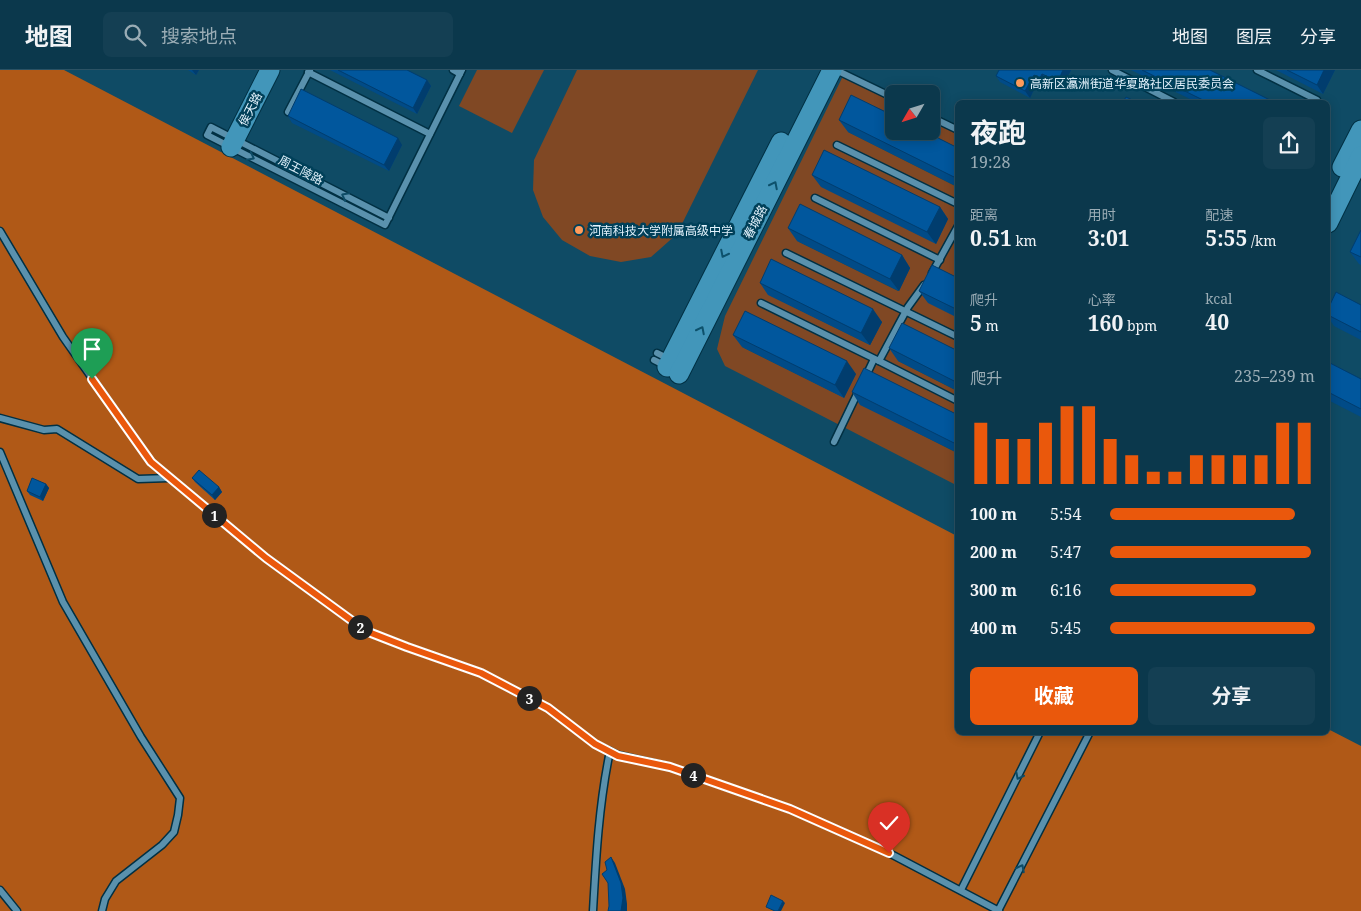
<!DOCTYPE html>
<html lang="zh">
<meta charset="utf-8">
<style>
:root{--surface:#0b384c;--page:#143f53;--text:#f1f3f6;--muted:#9aacb5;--line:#2b5264;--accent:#ea580c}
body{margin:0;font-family:"Noto Serif","Noto Sans SC",serif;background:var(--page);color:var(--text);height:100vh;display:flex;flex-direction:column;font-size:19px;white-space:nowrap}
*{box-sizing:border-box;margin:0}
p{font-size:16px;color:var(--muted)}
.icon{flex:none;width:28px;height:28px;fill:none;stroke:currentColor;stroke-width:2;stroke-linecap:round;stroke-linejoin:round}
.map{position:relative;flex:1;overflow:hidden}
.panel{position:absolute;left:955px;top:30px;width:375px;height:635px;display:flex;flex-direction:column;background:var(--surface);border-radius:8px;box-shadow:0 2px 12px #0003,0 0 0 1px var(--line)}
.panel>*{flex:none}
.needle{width:32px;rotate:231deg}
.controls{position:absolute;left:885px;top:15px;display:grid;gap:10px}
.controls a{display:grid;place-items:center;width:55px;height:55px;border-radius:8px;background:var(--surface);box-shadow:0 2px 12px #0003,0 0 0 1px var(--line);font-size:25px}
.pin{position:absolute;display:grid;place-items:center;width:42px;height:42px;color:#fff;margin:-51px -21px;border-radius:50% 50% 50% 0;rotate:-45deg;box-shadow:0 0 5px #0007}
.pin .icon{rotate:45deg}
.km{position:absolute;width:25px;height:25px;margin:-12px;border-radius:50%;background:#222;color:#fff;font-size:14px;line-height:25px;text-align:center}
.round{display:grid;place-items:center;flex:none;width:52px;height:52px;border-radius:8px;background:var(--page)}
.overview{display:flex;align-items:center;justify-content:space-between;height:85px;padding:0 15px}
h1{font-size:28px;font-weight:700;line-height:38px}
.figures{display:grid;grid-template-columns:repeat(3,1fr);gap:8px;height:85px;padding:5px 15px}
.figures div{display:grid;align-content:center}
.figures b{font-size:21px;font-weight:700}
.figures small{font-size:14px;font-weight:400}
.figures p{font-size:14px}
.chart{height:140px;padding:10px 15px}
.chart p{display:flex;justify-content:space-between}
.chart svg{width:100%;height:90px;margin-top:5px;stroke:var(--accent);stroke-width:6}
.cta{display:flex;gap:10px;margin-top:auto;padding:10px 15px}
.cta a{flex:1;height:58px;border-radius:8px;background:var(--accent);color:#fff;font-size:20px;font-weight:700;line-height:58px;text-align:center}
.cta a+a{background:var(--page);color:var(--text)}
ul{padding:0 15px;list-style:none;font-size:16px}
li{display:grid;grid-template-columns:80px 60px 1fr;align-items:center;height:38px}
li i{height:12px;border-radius:6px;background:var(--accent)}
header{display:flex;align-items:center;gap:30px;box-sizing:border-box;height:70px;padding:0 25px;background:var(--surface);border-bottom:1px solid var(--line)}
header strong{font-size:24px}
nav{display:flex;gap:28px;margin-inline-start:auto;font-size:18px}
.search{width:350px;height:45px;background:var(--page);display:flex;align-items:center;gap:12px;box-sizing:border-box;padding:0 18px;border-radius:8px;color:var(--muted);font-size:19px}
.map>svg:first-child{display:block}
</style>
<header>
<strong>地图</strong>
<div class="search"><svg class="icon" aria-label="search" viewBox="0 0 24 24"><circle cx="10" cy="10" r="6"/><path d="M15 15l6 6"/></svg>搜索地点</div>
<nav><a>地图</a><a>图层</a><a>分享</a></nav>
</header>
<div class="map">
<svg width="1361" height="841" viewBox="0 0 1361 841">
<rect width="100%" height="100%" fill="#0f4b65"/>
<g fill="#804824" fill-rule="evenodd">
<path d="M477,0h67l-32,63 -53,-27z"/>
<path d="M577,0h181l-81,164 -26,23 -30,5 -31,-6 -28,-16 -19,-23 -10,-27 1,-30z"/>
<path d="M844,4l50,24v26l-46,8 109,55v172l-59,2 59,30v32l-96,-19 96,49 -1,32 -231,-119 -8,-17 8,-33zM797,171l113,27 -12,23zM768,224l114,28 -12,23zM742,277l113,26v1l-12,23z"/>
<path d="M931,47l26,13v26l-49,-25h23z"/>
</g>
<path fill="#b05917" d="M0,0h64l893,466 1,196h370v-3l33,17v165h-1361z"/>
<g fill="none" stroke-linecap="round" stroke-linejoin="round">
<g stroke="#013043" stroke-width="9">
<g id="lane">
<path d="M453,0l7,4"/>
<path d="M836,0l58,28"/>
<path d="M1112,0l62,32"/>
<path d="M1257,0l60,30"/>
<path d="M308,2l122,62"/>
<path d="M288,42l22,-42"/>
<path d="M931,47l27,13"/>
<path d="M837,75l121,59"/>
<path d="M815,128l125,62"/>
<path d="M389,148l-178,-91 -4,8 178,90 77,-155"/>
<path d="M0,161l63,106 88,125 115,96 100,73 41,16 74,26 67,35 47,36 23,11 52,12 120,42 99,44 110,58"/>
<path d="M786,183l172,84"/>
<path d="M932,203l26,-47"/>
<path d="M761,233l118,58 29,-54 16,-22"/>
<path d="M657,283l12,6"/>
<path d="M654,290l12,6"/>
<path d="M879,291l79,40"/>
<path d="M865,308l9,-19"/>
<path d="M0,348l44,12 13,-1 81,50 31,-1"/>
<path d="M834,372l24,-50"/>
<path d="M0,382l63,150 78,135 39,61 -2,17 -4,17 -12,13 -46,36 -11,18 -3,12"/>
<path d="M0,820l17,21"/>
<path d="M961,820l79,-158"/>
<path d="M593,841c3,-54 6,-107 17,-160"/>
<path d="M998,841l92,-179"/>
</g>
</g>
<g stroke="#013043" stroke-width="21">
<g id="secondary">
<path d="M231,77l39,-77"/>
<path d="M1342,97l19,-37"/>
<path d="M1328,153l33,-67"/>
<path d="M667,297l114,-225"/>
<path d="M679,304l153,-304"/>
</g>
</g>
<use href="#lane" stroke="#5a91ad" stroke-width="6"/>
<use href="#secondary" stroke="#4296ba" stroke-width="19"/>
</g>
<g fill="#014b87">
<path d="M188,0h11l-3,5z"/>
<path d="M330,0h77l20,10 4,6 -14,28z"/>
<path d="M999,0h72l-9,18 -15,-8 -2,4 -7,-3 -8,17 -30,-16 -4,-6z"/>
<path d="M1131,0h79l64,32h-78z"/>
<path d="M1276,0h59l-12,24z"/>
<path d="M288,46l114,29 -13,26 -97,-48z"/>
<path d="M839,50l119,28v39l-110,-55z"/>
<path d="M812,105l128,32 8,12 -12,25 -115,-57z"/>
<path d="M788,158l114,27 8,13 -11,23 -102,-50z"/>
<path d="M1361,160v35l-2,-1 -9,-12z"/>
<path d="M958,208v40l-30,-15 -9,-12z"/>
<path d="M760,213l122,39 -12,23 -102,-50z"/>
<path d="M1361,235v35l-27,-14 -6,-9v-8z"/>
<path d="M733,265l123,39 -12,24 -102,-51z"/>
<path d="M889,278l69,3v40l-60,-30z"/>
<path d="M1328,292l33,17v38l-33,-17z"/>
<path d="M852,322l106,23v38l-98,-48z"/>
<path d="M192,408l27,9 3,5 -7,8 -20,-18z"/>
<path d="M46,414l3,4 -6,13 -13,-6 -3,-4z"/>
</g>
<g fill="#013d6e">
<path d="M192,0h7l-3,5z"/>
<path d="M1063,0h8l-9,18 -4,-7z"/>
<path d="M1324,0h11l-12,24 -6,-9z"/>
<path d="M1042,4l5,6 -2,4 -5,-6z"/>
<path d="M1034,5l4,6 -8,17 -5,-7z"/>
<path d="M427,10l4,6 -14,28 -4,-6z"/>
<path d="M398,68l4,7 -13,26 -5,-6z"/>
<path d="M958,100v12l-4,-5z"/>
<path d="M940,137l8,12 -12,25 -9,-12z"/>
<path d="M902,185l8,13 -11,23 -9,-12z"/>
<path d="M873,239l9,13 -12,23 -9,-12z"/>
<path d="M847,291l9,13 -12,24 -9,-13z"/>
<path d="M958,365v13l-4,-5z"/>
<path d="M46,414l3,4 -6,13 -3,-4z"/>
<path d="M219,417l3,5 -7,8 -3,-5z"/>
<path d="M611,787l4,6 10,26 2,15v7h-6z"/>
<path d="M783,831l2,2 -4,8h-3z"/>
</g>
<g fill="#01579d" stroke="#013d6e">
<path d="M338,0h69l20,10 -14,28z"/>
<path d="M999,0h64l-5,11 -16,-7 -2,4 -6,-3 -9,16 -29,-15z"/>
<path d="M1142,0h68l64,32h-67z"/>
<path d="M1287,0h37l-7,15z"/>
<path d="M301,19l97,49 -14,27 -96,-49z"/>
<path d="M851,25l43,21v15h30l34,17v22l-4,7 -115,-57z"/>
<path d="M1126,27l11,5h-14z"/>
<path d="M824,80l116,57 -13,25 -115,-57z"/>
<path d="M800,134l102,51 -12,24 -102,-51z"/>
<path d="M1361,160v27l-11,-5z"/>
<path d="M771,189l102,50 -12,24 -101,-50z"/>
<path d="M932,195l26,13v32l-39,-19z"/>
<path d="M1336,222l25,13v27l-33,-17v-6z"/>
<path d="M745,241l102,50 -12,24 -102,-50z"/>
<path d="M902,253l56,28v32l-69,-35z"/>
<path d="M1328,292l33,17v30l-33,-17z"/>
<path d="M864,298l94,47v20l-4,8 -102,-51z"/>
<path d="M199,400l20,17 -7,8 -20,-17z"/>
<path d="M32,408l14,6 -6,13 -13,-6z"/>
<path d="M611,787l10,26 2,15 -2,13h-13l1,-5 -1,-23 -6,-9 5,-4 -2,-8z"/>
<path d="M771,825l12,6 -5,10h-3l-9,-4z"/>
</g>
<defs><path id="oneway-chevron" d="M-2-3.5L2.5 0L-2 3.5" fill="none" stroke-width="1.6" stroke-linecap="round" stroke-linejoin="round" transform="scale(1.25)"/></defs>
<g stroke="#0e4c66">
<use href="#oneway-chevron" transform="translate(251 87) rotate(27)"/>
<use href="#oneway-chevron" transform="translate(345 126) rotate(-153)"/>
<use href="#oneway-chevron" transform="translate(1019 706) rotate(117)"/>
<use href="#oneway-chevron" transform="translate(1021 798) rotate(-63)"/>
</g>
<g stroke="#0d516c">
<use href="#oneway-chevron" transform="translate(774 115) rotate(-63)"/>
<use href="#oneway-chevron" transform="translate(724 184) rotate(117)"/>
<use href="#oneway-chevron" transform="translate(701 260) rotate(-63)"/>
</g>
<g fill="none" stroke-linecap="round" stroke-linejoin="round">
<g stroke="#fff" stroke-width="10">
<path id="route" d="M92,309l59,83 115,96 100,73 41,16 74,26 67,35 47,36 23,12 52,11 120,42 99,44"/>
</g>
<use href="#route" stroke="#ea580c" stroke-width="6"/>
</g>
<g fill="#ff9b5b" stroke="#004059" stroke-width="2">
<circle cx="1020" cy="13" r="5"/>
<circle cx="579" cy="160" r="5"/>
</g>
<g text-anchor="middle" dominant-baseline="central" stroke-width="5" stroke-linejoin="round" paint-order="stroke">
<g font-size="12" fill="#e3f3fd" stroke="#004059" text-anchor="start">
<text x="1030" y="13">高新区瀛洲街道华夏路社区居民委员会</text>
<text x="589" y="160">河南科技大学附属高级中学</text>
</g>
<g font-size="12" fill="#e3f3fd" stroke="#004059">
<text transform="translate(250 39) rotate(-63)">侯天路</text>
<text transform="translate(301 100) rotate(27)">周王陵路</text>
<text transform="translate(755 152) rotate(-63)">春城路</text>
</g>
</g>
</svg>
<div class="controls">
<a><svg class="needle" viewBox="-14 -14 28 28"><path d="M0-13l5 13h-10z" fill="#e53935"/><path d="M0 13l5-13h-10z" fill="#9aacb5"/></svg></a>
</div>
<div class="pin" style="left:92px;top:309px;background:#1e9e55"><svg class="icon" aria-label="arrive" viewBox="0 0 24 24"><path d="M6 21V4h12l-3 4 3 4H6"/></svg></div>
<div class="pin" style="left:889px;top:783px;background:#d93025"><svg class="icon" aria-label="check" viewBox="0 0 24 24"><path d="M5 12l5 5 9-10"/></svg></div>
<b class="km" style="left:214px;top:445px">1</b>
<b class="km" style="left:360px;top:557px">2</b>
<b class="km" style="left:529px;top:628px">3</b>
<b class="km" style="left:693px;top:705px">4</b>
<section class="panel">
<div class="overview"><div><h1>夜跑</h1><p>19:28</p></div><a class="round"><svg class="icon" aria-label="share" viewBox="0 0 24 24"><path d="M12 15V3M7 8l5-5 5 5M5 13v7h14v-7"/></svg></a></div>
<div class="figures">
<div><p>距离</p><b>0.51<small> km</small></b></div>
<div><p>用时</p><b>3:01</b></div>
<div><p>配速</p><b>5:55<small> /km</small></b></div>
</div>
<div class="figures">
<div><p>爬升</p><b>5<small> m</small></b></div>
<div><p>心率</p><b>160<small> bpm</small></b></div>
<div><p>kcal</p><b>40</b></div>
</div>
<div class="chart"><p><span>爬升</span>235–239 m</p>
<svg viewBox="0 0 160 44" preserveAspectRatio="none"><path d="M5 44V14M15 44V22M25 44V22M35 44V14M45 44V6M55 44V6M65 44V22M75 44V30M85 44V38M95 44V38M105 44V30M115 44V30M125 44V30M135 44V30M145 44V14M155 44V14"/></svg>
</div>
<ul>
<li><b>100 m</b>5:54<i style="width:90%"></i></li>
<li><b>200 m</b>5:47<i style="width:98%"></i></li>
<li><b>300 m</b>6:16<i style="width:71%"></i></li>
<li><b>400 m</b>5:45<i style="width:100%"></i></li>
</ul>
<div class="cta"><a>收藏</a><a>分享</a></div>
</section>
</div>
